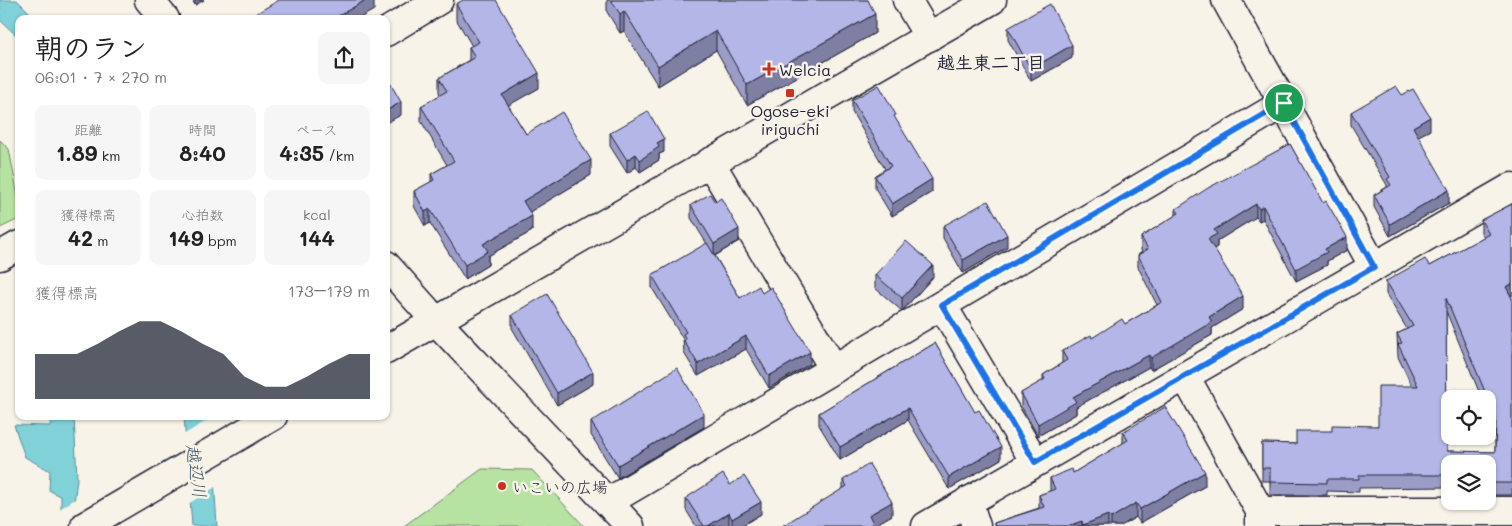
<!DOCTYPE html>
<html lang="ja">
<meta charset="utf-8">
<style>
:root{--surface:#fff;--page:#f6f6f6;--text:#222;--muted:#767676;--accent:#111827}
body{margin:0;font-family:Mali,"Klee One",sans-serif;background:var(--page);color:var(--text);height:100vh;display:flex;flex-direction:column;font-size:19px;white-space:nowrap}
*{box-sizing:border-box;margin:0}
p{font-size:16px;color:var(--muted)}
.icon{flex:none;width:28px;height:28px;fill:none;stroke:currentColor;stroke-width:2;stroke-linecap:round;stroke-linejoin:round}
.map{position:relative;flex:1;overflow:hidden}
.side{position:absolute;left:15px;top:15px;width:375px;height:405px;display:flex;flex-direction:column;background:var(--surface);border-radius:10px;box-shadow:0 1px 4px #0004}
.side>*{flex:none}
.controls{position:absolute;left:1441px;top:390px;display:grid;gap:10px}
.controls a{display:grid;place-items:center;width:55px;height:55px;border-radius:10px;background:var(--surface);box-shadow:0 1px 4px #0004;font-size:25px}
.pin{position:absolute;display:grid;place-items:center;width:42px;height:42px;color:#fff;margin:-21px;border:2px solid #fff;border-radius:50%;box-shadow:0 1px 5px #0007}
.round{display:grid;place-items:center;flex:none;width:52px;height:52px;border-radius:10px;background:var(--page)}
.overview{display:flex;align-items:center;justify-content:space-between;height:85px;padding:0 20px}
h1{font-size:28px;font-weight:700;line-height:38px}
.figures{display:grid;grid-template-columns:repeat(3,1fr);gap:8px;height:85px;padding:5px 20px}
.figures div{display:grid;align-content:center;border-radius:10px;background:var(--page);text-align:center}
.figures b{font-size:21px;font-weight:700}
.figures small{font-size:14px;font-weight:400}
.figures p{font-size:14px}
.chart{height:140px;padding:10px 20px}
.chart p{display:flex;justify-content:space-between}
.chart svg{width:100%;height:90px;margin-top:5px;fill:var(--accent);opacity:.7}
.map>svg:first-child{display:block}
</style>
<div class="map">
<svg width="1512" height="526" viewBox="0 0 1512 526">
<rect width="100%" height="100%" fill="#f7f3e8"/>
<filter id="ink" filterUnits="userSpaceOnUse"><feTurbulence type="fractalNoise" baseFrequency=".02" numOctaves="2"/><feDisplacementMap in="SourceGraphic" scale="10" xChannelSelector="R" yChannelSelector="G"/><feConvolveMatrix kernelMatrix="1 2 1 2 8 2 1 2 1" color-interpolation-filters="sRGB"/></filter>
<g filter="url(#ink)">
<g fill="#b6e3a1" stroke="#6c826e">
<path d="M0,140l9,9 10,53v17l-19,9z"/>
<path d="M482,469l50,1 52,56h-180z"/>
</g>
<g fill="#80d1d8" stroke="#5a8b99">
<path d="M0,0h17l19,19h-17v19l-19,-18z"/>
<path d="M51,416h23l3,63 -3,24 -13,23v-29l-12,-7 1,-19 -25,-14 -11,-32 36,1z"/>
<path d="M184,416h26l7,110h-25z"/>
</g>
<g fill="#f7f3e8">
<path d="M213,417l4,69 -29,18 -5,-69z"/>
<path d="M77,498l5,28h-24v-16z"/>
</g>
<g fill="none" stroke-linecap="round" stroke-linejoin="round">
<g stroke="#22223b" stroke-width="31">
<g id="street">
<path d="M1226,0l148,267"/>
<path d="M710,162l124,207"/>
<path d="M0,256l19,-11"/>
<path d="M942,305l93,157"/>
<path d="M436,321l194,205"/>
<path d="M1185,376l75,135v15"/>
<path d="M968,501l8,25"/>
<path d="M608,502l676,-399"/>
<path d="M1260,511h252"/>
<path d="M926,526l586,-339"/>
</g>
</g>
<g stroke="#22223b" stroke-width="31">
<g id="secondary">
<path d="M149,0l16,19"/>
<path d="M907,0l22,37"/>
<path d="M386,32l53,-32"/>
<path d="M386,265l50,56"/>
<path d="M386,350l606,-350"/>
<path d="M85,526l188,-110"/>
</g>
</g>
<use href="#street" stroke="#f7f3e8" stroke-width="28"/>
<use href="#secondary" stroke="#f7f3e8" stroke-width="28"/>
</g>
<g fill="#9b9dc7" stroke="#22223b" fill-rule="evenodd">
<path d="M192,0h12l-9,5z"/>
<path d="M607,0h261l7,33 -128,72 -31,-55 -58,36 -34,-55 -4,2 -13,-21z"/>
<path d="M456,4l83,84 -31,17 18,29 65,41 -62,37 3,19 -44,25v9l-23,14 -35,-56 -5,3 -11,-20v-15l17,-9v-8l16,-9 -26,-44v-15l19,-11 -1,-3v-14l30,-18v-13l3,-1 -16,-27z"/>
<path d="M1008,28l64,30 -41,23 -23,-41z"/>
<path d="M1402,95l28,35 -12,6 31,67 -59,33 -16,-29v-12l13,-8v-2l-36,-60v-13z"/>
<path d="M852,100l44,21 36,71 -40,24 -17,-28v-12l10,-7 -33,-57z"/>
<path d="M610,133l54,19 -5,2v6l-19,12 -4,-5 -9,6 -17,-27z"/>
<path d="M1290,144l57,106 -20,11v4l-31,16 -33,-62 -4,2 -3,-4 -39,24v6l-3,1 29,61 -31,19v7l-61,35 -2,-3 -73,40v7l-38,22 -17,-30v-13l22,-12v-6l19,-12v-12l30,-13 33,-14 32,-19 -19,-38v-12l4,-3 -1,-2v-13l35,-22v-6z"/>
<path d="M1512,204v92l-1,1 1,1v197h-24v-31h-38v23l-91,1v4l-32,-1v4h-57v-14h-8v-38l34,1 36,-13 46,-5 34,-40 -14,-29 -1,-23 10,-5 -21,-35v-13l44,-15 54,-29 -3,-4v-13zM1446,311l36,88h6v12l7,19v22l-48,-1z"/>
<path d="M691,205l48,36 -24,15 25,42 22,-5 48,71 -41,24 -23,-39 -48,27 -14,-23 -1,-14 -31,-51v-13l55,-31 -16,-26z"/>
<path d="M943,226l64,21 -44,26 -20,-35z"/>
<path d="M875,275l58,2 -31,34 -27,-23z"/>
<path d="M512,315l81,69 -36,21 -45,-77z"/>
<path d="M935,343l66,116 -52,30 -41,-69 -68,40 -21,-35v-12z"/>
<path d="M591,422l113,5 -86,51 -27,-43z"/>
<path d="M1123,432l82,54 -65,37 -4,-6 -15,9h-127v-3l45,-15v-13l11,-4v-13l23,-5 50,-30z"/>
<path d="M843,480l49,35 -19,11 -30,-37z"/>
<path d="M730,485l31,29 -20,12h-45l-10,-16v-12z"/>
</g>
<g fill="#7e7fa2" stroke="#22223b">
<path d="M195,0h9l-9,5z"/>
<path d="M366,0h8v10l-16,9h-25z"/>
<path d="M624,11v20l-4,2v-19z"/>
<path d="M875,14v19l-128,72v-20z"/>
<path d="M716,31v19l-58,36v-20z"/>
<path d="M1072,45v13l-41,23v-12z"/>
<path d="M539,73v15l-37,21v-14z"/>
<path d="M401,102v13l-15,8v-12z"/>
<path d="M1430,117v13l-17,9v-12z"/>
<path d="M664,139v13l-5,2v6l-19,12v-12l17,-17z"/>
<path d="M636,154v13l-9,6v-13z"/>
<path d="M591,160v15l-68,41v-15z"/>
<path d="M932,179v13l-40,24v-12z"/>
<path d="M1449,190v13l-59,33v-12z"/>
<path d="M1256,204v13l-39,24v6l-9,5v-13l6,-9z"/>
<path d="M1263,206v13l-4,2v-12z"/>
<path d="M430,209v14l-5,3v-14z"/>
<path d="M532,216v15l-44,25v9l-23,14v-14l18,-21z"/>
<path d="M739,229v12l-25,15v-12z"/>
<path d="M1007,235v12l-44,26v-13z"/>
<path d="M1347,237v13l-20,11v4l-31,16v-12l29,-20z"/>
<path d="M933,265v12l-31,34v-13z"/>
<path d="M1512,284v12l-6,4v-13z"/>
<path d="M1243,296v13l-31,19v7l-61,35v-12l58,-41z"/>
<path d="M746,336v13l-48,27v-12z"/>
<path d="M810,352v12l-41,24v-12z"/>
<path d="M1149,355v12l-73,40v7l-38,22v-12l35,-27z"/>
<path d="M593,372v12l-36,21v-12z"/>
<path d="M908,408v12l-68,40v-13z"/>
<path d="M704,414v13l-86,51v-13z"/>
<path d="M1001,447v12l-52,30v-12z"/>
<path d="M1205,472v14l-65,37v-14z"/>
<path d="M761,502v12l-20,12h-9v-7z"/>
<path d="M892,502v13l-19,11h-5l1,-11z"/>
<path d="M1136,503v14l-15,9h-10v-8z"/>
<path d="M729,513v13h-21z"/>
<path d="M1108,515v11h-25v-1z"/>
<path d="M1082,521v5h-14z"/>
</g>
<g fill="#b4b6e7" stroke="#22223b" fill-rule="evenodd">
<path d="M279,0h87l-33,19h-86z"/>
<path d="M463,0h33l43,73 -37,22 24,39 36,-22 29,48 -68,41 9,15 -49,28 5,7 -23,14 -35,-56 -5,3 -11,-21 20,-11 -3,-6 23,-13 -33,-55 26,-15 -8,-13 36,-21 -6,-10 10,-5 -23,-38z"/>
<path d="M611,0h257l7,14 -128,71 -31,-54 -58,35 -34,-55 -4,3z"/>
<path d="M1050,4l22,41 -41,24 -23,-41z"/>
<path d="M386,76l15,26 -15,9z"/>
<path d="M879,85l17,30 -2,1 38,63 -40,25 -17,-28 16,-10 -39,-66z"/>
<path d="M1396,86l6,9 11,-6 17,28 -17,10 36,63 -59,34 -16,-29 17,-10 -4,-6 3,-2 -39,-65z"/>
<path d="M648,111l16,28 -7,4 2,4 -19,13 -4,-6 -9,6 -17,-27z"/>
<path d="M1290,144l33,59 3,-2 21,36 -22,12 2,3 -31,17 -33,-63 -4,3 -3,-5 -42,26 3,4 -9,5 35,57 -34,21 3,5 -61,36 -2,-3 -76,42 3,5 -38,22 -17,-31 24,-14 -2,-4 24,-15 -5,-9 29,-16 1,3 30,-19 3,5 37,-22 -24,-47 10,-6 -7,-12 38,-24 -3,-4 32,-21z"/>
<path d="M710,194l5,8 6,-4 18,31 -25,15 -23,-39z"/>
<path d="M988,201l19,34 -44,25 -20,-34z"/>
<path d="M1512,204v80l-6,3 6,11v185h-24v-19h-38v11h-91v4h-32v4l-57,-1v-14h-8v-25l34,1v-13h36v-6l46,1v-40h40l-20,-42 4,-1 -5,-9 16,-8 -27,-45 39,-22 5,7 59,-32 -8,-14zM1446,298l50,120 -1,34 -48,-1z"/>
<path d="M906,241l27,24 -31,33 -27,-23z"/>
<path d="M707,243l33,55 19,-12 3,7 9,-6 39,65 -41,24 -23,-40 -48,28 -14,-23 2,-2 -3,-5 3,-2 -34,-57z"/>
<path d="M547,294l46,78 -36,21 -45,-78z"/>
<path d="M935,343l40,69 4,-2 22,37 -52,30 -41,-69 -68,39 -21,-34z"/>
<path d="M677,368l27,46 -86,51 -27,-43z"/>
<path d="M1165,407l40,65 -65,37 -4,-6 -25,15 -3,-3 -25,10 -1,-4 -14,5h-73l-1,-3 50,-16 -5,-12 16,-6 -5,-11 22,-9 1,4 55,-33 -5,-8z"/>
<path d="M869,464l23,38 -23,13 4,8 -5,3h-86l65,-40 -4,-6z"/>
<path d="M723,474l7,11 14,-9 17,26 -29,17 -3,-6 -21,13h-4l-18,-28z"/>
</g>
</g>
<g fill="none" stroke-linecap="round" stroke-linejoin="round" filter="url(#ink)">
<g stroke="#fff" stroke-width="10">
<path id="route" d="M1284,103l90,164 -339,195 -93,-157z"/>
</g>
<use href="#route" stroke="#1a73e8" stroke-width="6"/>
</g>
<g fill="#c8321e" stroke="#f7f3e8" stroke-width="2">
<path d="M766.5 61.5h5v5h5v5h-5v5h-5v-5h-5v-5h5z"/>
<rect x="785" y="88" width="10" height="10" rx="2.5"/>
<circle cx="502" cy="486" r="5"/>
</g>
<g text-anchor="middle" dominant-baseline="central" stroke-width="5" stroke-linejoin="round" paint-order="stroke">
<g font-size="16" fill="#22223b" stroke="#f7f3e8" text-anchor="start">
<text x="779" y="69">Welcia</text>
<text x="790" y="110" text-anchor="middle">Ogose-eki<tspan x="790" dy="18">iriguchi</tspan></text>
<text x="512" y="486">いこいの広場</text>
</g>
<g font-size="18" font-weight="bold" fill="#22223b" stroke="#f7f3e8">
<text x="991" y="62">越生東二丁目</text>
</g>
<g font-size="18" font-style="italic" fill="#3e576a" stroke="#f7f3e8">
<text transform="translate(197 471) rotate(82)">越辺川</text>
</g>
</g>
</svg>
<div class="controls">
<a><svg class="icon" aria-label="locate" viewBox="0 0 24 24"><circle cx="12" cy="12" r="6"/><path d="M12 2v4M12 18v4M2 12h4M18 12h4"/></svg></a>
<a><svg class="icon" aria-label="layers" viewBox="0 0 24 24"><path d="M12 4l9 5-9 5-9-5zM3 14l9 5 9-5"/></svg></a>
</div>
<div class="pin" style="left:1284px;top:103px;background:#1e9e55"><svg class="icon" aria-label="arrive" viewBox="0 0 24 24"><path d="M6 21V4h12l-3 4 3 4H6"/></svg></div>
<section class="side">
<div class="overview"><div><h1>朝のラン</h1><p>06:01 · 7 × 270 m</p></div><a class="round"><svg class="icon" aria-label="share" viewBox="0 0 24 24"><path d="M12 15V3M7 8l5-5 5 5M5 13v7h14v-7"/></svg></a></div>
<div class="figures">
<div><p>距離</p><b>1.89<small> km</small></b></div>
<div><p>時間</p><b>8:40</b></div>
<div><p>ペース</p><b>4:35<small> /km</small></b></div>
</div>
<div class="figures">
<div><p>獲得標高</p><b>42<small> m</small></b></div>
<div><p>心拍数</p><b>149<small> bpm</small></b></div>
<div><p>kcal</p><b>144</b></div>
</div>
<div class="chart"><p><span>獲得標高</span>173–179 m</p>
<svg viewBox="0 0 160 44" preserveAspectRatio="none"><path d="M0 44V22L10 22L20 22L30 17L40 11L50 6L60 6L70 11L80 17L90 22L100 33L110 38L120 38L130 33L140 27L150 22L160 22V44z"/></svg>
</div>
</section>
</div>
